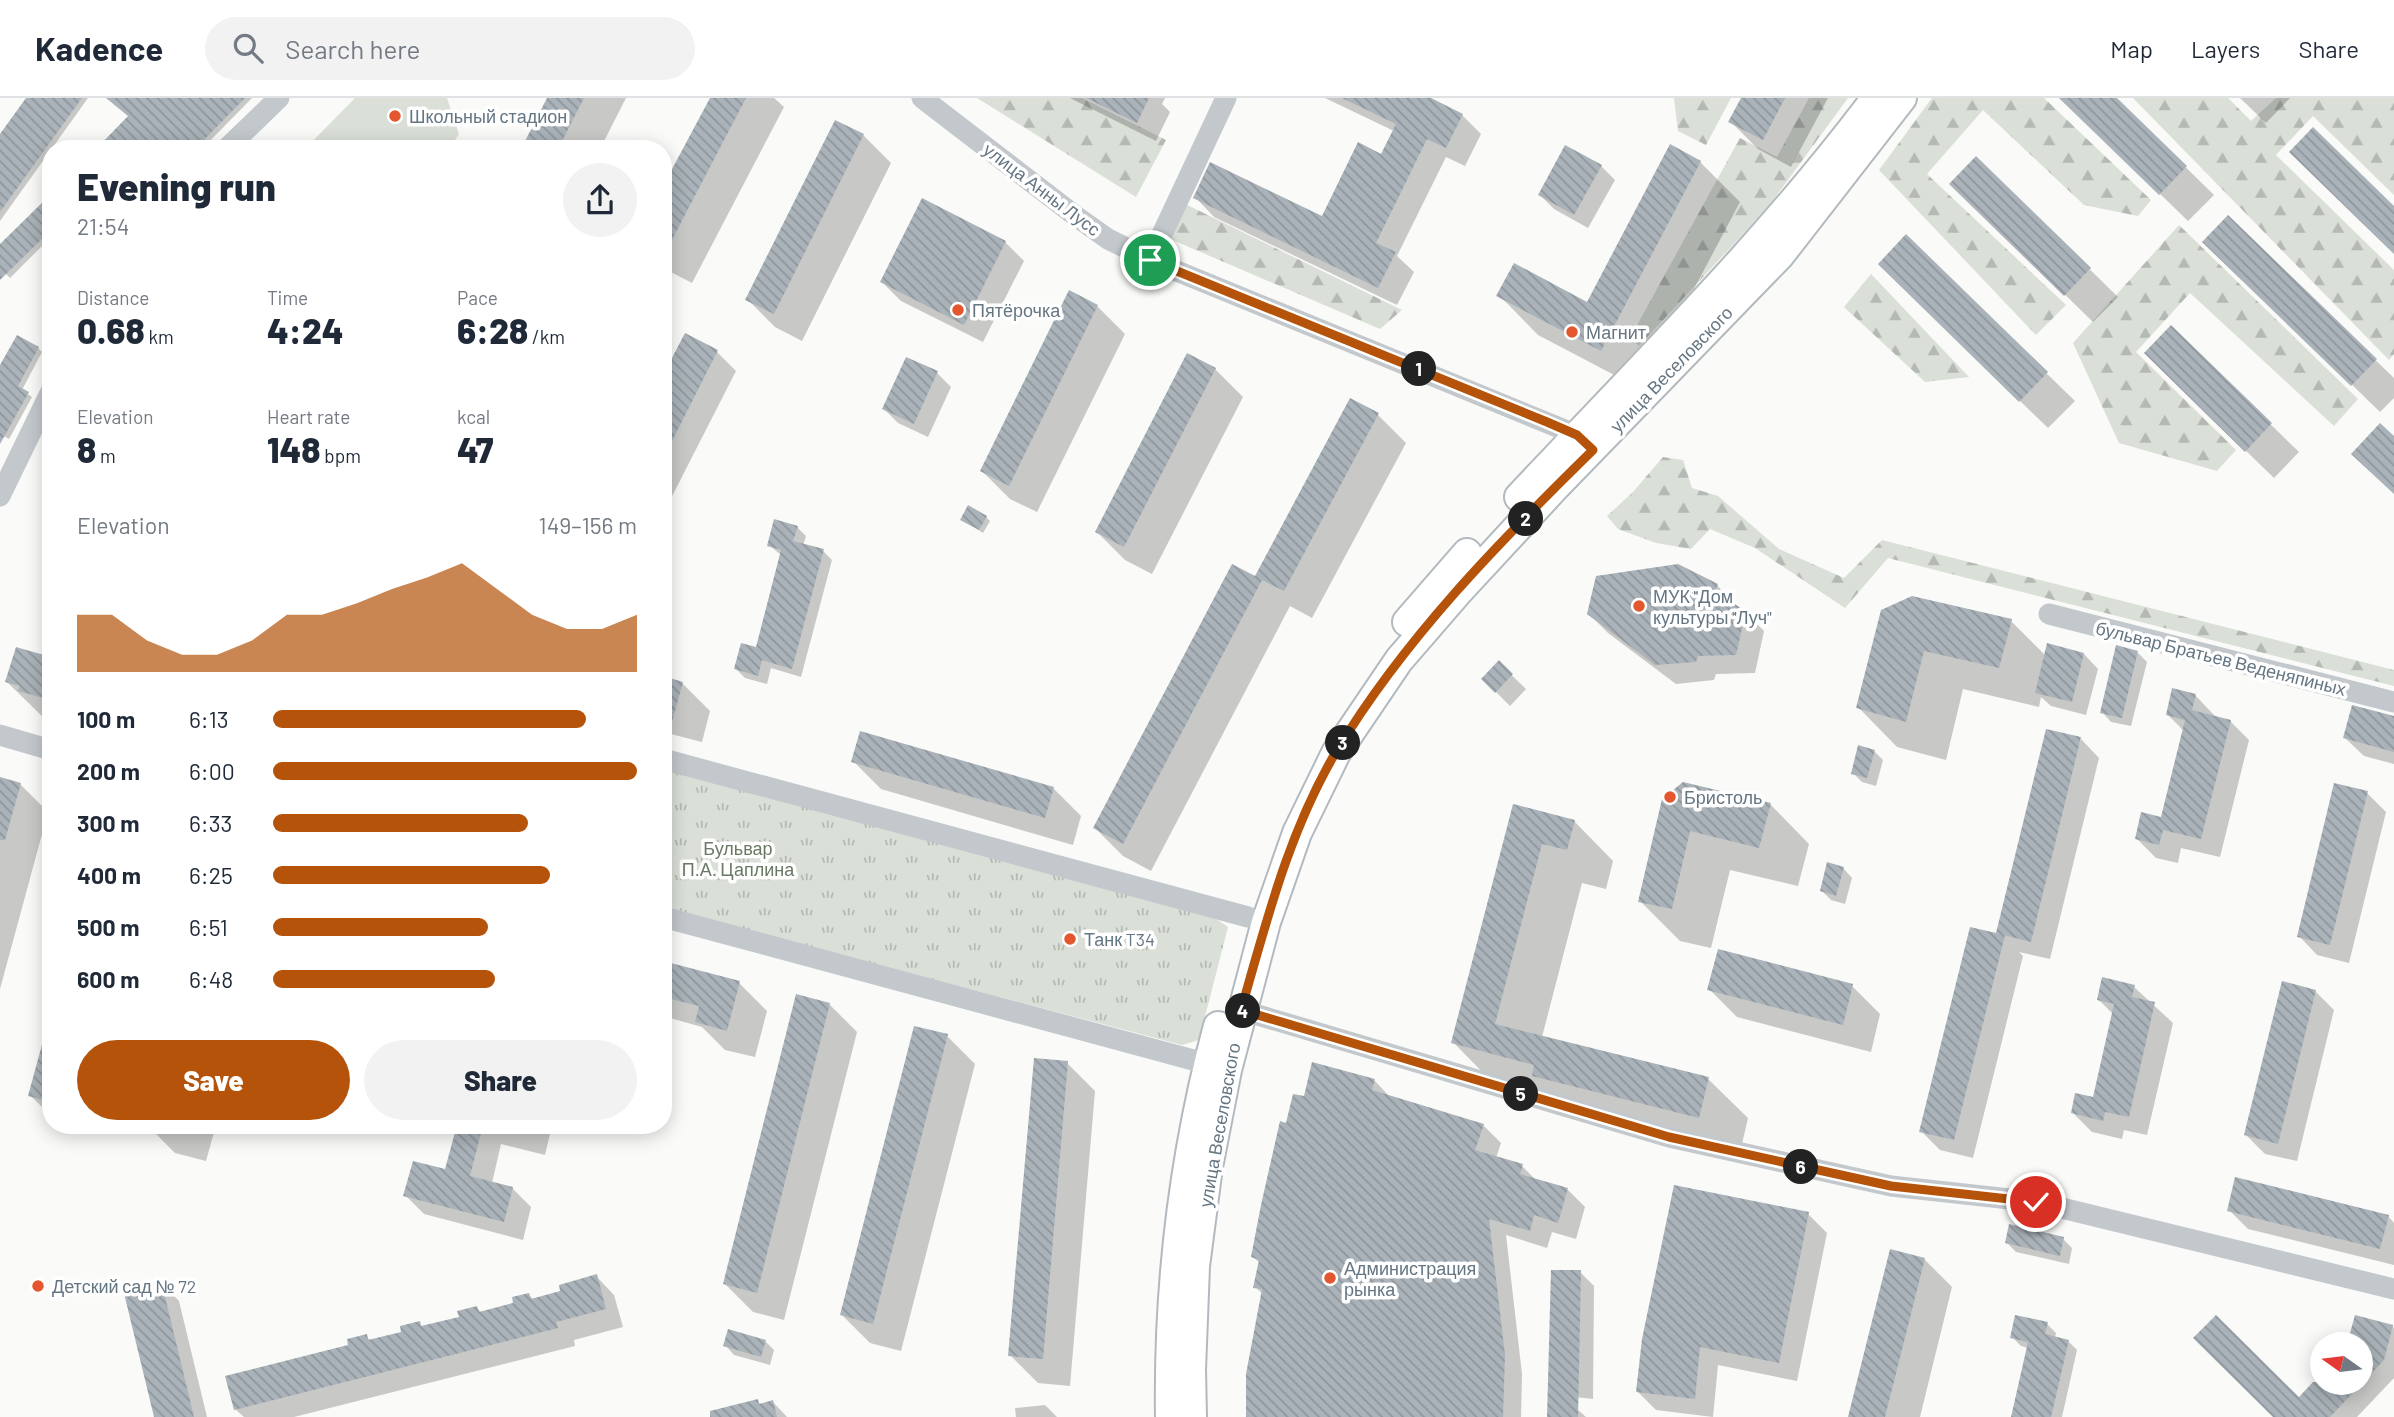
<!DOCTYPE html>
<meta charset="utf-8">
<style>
:root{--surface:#fff;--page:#f2f2f3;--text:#1f2937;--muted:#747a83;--line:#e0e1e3;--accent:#b45309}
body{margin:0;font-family:Barlow,sans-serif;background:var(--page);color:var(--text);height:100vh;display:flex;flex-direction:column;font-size:26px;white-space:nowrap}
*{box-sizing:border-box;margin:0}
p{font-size:23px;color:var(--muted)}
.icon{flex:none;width:38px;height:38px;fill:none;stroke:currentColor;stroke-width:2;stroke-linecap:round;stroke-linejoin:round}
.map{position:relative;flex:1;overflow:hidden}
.side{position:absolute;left:42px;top:42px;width:630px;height:994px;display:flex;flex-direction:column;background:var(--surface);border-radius:28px;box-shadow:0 4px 18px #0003}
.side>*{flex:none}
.needle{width:46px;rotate:284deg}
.controls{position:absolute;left:2310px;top:1234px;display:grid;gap:14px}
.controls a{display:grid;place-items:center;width:63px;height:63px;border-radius:50%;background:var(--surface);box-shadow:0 4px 18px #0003;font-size:35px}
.pin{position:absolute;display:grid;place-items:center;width:60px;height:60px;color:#fff;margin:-30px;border:4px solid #fff;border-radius:50%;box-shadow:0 2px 7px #0007}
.km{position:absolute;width:35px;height:35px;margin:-18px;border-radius:50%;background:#222;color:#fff;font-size:19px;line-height:35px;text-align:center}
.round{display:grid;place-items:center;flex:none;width:74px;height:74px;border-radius:37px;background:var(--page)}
.head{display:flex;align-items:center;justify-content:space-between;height:119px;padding:0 35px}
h1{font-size:38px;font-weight:800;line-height:52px}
.stats{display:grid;grid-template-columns:repeat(3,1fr);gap:10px;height:119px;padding:7px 35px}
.stats div{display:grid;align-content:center}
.stats b{font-size:35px;font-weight:800}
.stats small{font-size:19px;font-weight:400}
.stats p{font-size:19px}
.chart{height:196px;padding:14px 35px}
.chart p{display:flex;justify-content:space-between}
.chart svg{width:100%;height:126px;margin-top:7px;fill:var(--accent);opacity:.7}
.primary-button{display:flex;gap:14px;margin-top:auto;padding:14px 35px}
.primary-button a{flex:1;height:80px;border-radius:42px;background:var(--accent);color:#fff;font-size:28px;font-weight:800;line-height:80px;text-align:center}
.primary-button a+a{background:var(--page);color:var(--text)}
ul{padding:0 35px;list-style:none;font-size:23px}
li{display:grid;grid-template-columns:112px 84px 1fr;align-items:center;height:52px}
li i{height:18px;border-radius:9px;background:var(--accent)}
header{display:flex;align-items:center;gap:42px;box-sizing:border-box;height:98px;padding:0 35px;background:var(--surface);border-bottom:2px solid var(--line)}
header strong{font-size:33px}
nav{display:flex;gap:38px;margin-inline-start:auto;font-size:24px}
.search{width:490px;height:63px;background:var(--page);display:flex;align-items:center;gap:18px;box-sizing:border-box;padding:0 24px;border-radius:38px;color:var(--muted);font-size:26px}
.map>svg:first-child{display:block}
</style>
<header>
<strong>Kadence</strong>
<div class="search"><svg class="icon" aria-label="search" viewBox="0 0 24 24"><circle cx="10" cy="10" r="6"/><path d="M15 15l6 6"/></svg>Search here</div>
<nav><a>Map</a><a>Layers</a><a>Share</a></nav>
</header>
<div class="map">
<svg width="2394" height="1319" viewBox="0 0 2394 1319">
<defs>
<pattern id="forest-firs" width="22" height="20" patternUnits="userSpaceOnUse" patternTransform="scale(1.75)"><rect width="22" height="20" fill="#dadfd7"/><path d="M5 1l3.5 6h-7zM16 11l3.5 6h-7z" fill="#b4b9b4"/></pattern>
<pattern id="park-tufts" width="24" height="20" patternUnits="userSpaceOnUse" patternTransform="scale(1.75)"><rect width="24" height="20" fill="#dadfd7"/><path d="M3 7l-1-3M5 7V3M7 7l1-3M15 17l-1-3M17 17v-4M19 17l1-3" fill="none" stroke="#b4b9b4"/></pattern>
<pattern id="building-back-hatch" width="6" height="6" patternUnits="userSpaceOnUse" patternTransform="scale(1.75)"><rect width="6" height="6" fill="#aab3b9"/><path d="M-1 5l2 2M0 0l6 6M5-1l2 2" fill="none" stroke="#8e969c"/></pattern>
</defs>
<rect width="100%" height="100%" fill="#fafaf8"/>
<g fill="url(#forest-firs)">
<path d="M977,0h105l84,42 -30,57z"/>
<path d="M1674,0h57l-25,47 -28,-14z"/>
<path d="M1809,0h39l-80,109 -129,139 -9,-8 110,-200 37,19z"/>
<path d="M1932,0h112l107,102 -13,16 -54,-11 -101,-95 -56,64 139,131 -30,30 -157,-165z"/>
<path d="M2133,0h95l23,23 25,-23h118v97l-81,-79 -37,39 118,115v84l-5,6z"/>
<path d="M1173,100l229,112 -22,19 -226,-97z"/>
<path d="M2179,127l179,174 -24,27 -144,-133 -54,59 100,98 -19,21 -98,-28 -46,-100z"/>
<path d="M1871,176l98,103 -44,5 -81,-75z"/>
<path d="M1663,359l20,3 9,28 26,8 61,53 65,29 38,-38 512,130v16l-506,-128 -43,50 -90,-60 -45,-19 -19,20 -35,-6 -38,-14 -11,-13 26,-24z"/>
</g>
<path fill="url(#park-tufts)" d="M663,670l553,151 12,8 -29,113 -17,5 -519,-137z"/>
<path fill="#dadfd7" d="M355,0h92l12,36 -10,15h-144z"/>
<g fill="#0003">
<path d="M28,0h60l-88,123v-84z"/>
<path d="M108,0h144l-50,51h-42l-30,-33z"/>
<path d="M549,0h77l-26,51h-77z"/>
<path d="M712,0h62l10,9 -92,176 -29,-15v-78z"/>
<path d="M1070,0h95l-3,6 8,8 -14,29z"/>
<path d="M1325,0h102l35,17 19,19 -16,32 -19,-9 -49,99 17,16 -17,33 -183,-88 -18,-19 127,21 59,-63 12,-25z"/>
<path d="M1743,0h85l-37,69 -33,-18 -28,-28z"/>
<path d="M2061,0h54l99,97 -26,26z"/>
<path d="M2240,0h50l-24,25z"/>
<path d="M836,24l27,13 28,28 -89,178 -27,-14 -28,-28z"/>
<path d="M1976,60l142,139 -25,25 -114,-111z"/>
<path d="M1700,64l40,40 -99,187 -103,-54 -39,-40 89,9z"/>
<path d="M1601,68l14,14 -27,48 -34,-19 -14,-14z"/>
<path d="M51,97v42l-41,41 -10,-10v-22z"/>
<path d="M2228,119l166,161v20l-14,14 -147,-143z"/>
<path d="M1906,139l169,164 -27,27 -140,-136z"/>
<path d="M1005,144l19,19 -41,81 -82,-41 -19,-19z"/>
<path d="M1097,208l28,28 -88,178 -27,-13 -28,-28z"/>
<path d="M2171,230l128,124 -25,26 -100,-97z"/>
<path d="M685,238l32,16 19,19 -73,143v-135z"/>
<path d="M38,250l4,4 -20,38 10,7 -23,42 -9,-5v-66z"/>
<path d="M1215,271l28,28 -91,177 -27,-14 -28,-28z"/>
<path d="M937,275l14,14 -23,50 -30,-14 -14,-14z"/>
<path d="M1378,317l28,28 -94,175 -22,-12 -139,265 -28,-15 -28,-28 161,-250z"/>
<path d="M986,419l4,4 -7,12 -21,-14z"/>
<path d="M797,429l9,9 -3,10 20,5 9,9 -31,117 -30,-9 -4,16 -22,-6 -9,-9 21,-20 24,-94 -12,-10z"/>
<path d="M1717,487l18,21 10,6 19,19 -9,42 -39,1 -2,6 -38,4 -68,-51 -19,-19z"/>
<path d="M1882,513l129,10 35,35 38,-2 14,15 -12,46 -35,-9 -10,-9 -2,10 -76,-18 -17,71 -49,-13 -39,-40z"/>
<path d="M2117,551l21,4 9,9 -16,64 -20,-4 -9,-10z"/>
<path d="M45,553l6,1v71l-4,-2 -40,-39 36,-25z"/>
<path d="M1499,565l27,26 -16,17 -27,-27z"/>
<path d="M682,585l28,28 -8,31 -39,-10z"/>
<path d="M2174,593l22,5 18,19v2l16,4 19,19 -29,117 -39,-9 -3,15 -22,-5 -19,-19 25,-20 22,-88 -16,-16z"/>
<path d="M2394,620v46l-30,-8 -19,-18z"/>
<path d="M2081,641l18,19 -49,201 -31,-7 4,4 -50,202 -33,-8 -19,-19z"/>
<path d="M1874,653l9,9 -7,26 -14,-4 -9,-9z"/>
<path d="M853,663l200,27 28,28 -8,29 -192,-56z"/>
<path d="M0,681l20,5 28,28 -48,177z"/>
<path d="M2367,695l19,19 -37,151 -32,-8 -18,-19z"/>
<path d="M1663,702l107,4 39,40 -11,42 -68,-16 -19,78 -31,-7 -40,-40z"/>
<path d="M1515,708l59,15 39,40 -7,28 -24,-6 -40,154 166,42 40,39 -9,39 -247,-75 -39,-40z"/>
<path d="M1843,770l9,10 -7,26 -14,-4 -9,-9z"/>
<path d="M663,864l76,21 28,28 -12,46 -30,-7 -23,-23 -39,-11z"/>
<path d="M1852,888l28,28 -9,38 -134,-35 -28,-28z"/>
<path d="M2134,889l39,36 -26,112 -23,-5 -2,9 -30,-7 -19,-19 21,-14 20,-84 -15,-15z"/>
<path d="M2315,893l19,19 -37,151 -32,-7 -19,-19z"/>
<path d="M829,906l28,28 -73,288 -31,-8 -28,-28z"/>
<path d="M51,920v98l-21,-21z"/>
<path d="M947,938l28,28 -74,287 -31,-8 -28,-28z"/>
<path d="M1067,965l28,28 -25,295 -32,-3 -28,-28z"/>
<path d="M1374,982l17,18 92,27 18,18 -5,15 26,8 15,15 31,9 17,17 -9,32 -24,-7 -5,16 -41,-13 16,139 -1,43h-274l16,-123 -8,-7 5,-24 -7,-6 35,-132 17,-26z"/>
<path d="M66,1027h24l-1,6z"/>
<path d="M147,1027h69l-10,36 -31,-8z"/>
<path d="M442,1027h110l-7,30 -44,-11 -9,39 20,5 19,19 -8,33 -99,-26 -19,-19 41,-24 11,-39 -11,-3z"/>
<path d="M2229,1112l159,6 6,7v42l-146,-36z"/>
<path d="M1808,1116l19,19 -30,148 -79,-16 -5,52 -57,-7 -18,-18z"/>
<path d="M2063,1141l9,9 -3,16 -53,-12 -9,-9z"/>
<path d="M1924,1161l28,28 -32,130h-70z"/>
<path d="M1580,1174l14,14 -1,113 -27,-3z"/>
<path d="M596,1178l18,19 9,32 -49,13 1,6 -281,71h-50l-9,-8 131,-73 5,5 32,-8 16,-10 5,5 37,-10 16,-10 5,5 33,-8 13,-11 6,6 29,-7z"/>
<path d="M160,1184l19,19 28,116h-51z"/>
<path d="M2047,1226l9,9 -1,5 13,3 9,9 -15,67h-49l15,-69 -7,-2 -9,-9z"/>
<path d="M2392,1228l2,2v50l-37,39h-81l23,-18 23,-24v7h39v-38h-12z"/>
<path d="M765,1243l9,9 -4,15 -36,-10 -9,-10z"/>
<path d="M757,1303l4,4 12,-3 14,15h-75z"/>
<path d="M1045,1307l12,12h-41l-1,-9z"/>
<path d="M1577,1311l9,8h-37z"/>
</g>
<g fill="url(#building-back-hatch)">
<path d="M26,0h56l-82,114v-78z"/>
<path d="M106,0h139l-50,51h-99l32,-33z"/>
<path d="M547,0h37l-26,51h-37z"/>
<path d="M710,0h36l-83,159v-71z"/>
<path d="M1086,0h63l-12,25z"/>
<path d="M1342,0h89l32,16 -17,34 -19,-9 -51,104 20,9 -18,36 -185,-90 17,-36 112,54 36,-74 23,12 15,-30z"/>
<path d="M1741,0h44l-22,42 -35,-18z"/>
<path d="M2059,0h58l70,68 -28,29z"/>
<path d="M835,22l29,14 -90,180 -29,-14z"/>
<path d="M2313,29l81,79v48l-105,-102z"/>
<path d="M1670,46l31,17 -100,190 -105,-55 18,-33 73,39z"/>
<path d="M1565,47l37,20 -28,50 -36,-20z"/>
<path d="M1976,58l115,112 -27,28 -115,-112z"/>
<path d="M51,96v36l-51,50v-36z"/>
<path d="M922,100l84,43 -42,84 -84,-43z"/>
<path d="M2228,117l149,144 -26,27 -149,-144z"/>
<path d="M1906,136l142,138 -29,30 -141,-138z"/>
<path d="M1069,192l29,15 -89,181 -29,-15z"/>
<path d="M2171,227l101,98 -27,29 -101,-99z"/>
<path d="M685,235l33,17 -55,109v-84z"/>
<path d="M17,237l22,12 -21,39 11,6 -29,52v-79z"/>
<path d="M1187,255l29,15 -92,179 -29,-15z"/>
<path d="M906,259l32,14 -24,53 -32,-15z"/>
<path d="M1350,300l29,15 -95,178 -22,-11 -139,264 -30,-16 139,-264 23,12z"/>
<path d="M2380,325l14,13v58l-43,-40z"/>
<path d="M968,407l19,11 -8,14 -19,-10z"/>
<path d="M774,421l24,7 -5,15 31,8 -32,120 -30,-9 -4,16 -24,-7 7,-26 15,4 25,-97 -14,-4z"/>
<path d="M1678,466l40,20 -3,8 31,19 -10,44 -38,1 -2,6 -41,3 -68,-51 9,-38z"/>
<path d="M1912,498l100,23 -13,49 -75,-17 -18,71 -50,-14 25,-98z"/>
<path d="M2047,545l37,10 -12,49 -37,-9z"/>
<path d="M2116,547l22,6 -16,67 -22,-5z"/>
<path d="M16,549l35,10v43l-33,-9 2,-5 -15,-4z"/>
<path d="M1499,562l14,14 -18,19 -14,-14z"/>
<path d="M663,578l20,6 -15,54h-5z"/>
<path d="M2172,590l24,6 -4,16 39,10 -30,119 -38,-9 -4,15 -24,-6 6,-27 20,5 24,-97 -19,-5z"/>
<path d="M2352,607l42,11v36l-51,-14z"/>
<path d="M2046,631l35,8 -50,205 -35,-9z"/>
<path d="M860,633l194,56 -9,31 -194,-56z"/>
<path d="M1858,647l17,5 -8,28 -16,-4z"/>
<path d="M0,679l21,6 -16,57h-5z"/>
<path d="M1683,684l88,21 -12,45 -69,-17 -18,78 -34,-7 24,-103z"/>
<path d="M2334,685l34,8 -38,154 -33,-8z"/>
<path d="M1513,706l62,16 -8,30 -25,-6 -47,180 214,53 -10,41 -167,-42 2,-11 -83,-22z"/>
<path d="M1827,764l17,5 -8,29 -16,-5z"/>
<path d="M1970,829l35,8 -51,205 -35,-8z"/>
<path d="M1718,851l135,35 -10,41 -136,-35z"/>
<path d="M663,863l77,20 -13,50 -32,-9 4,-16 -36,-9z"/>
<path d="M2102,879l33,8 -3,12 23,5 -26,115 -24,-5 -2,9 -32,-8 4,-20 18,4 21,-93 -17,-4z"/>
<path d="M2282,883l34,9 -38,154 -34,-9z"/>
<path d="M796,896l34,9 -73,290 -34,-9z"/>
<path d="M914,928l34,8 -75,290 -33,-9z"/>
<path d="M46,932h5v72l-23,-6z"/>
<path d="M1034,960l34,3 -25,298 -35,-3z"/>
<path d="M1312,964l63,17 -3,11 112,34 -9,26 48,14 -3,10 48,14 -10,35 -24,-8 -4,16 -41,-12 16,136 -2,62h-257v-43l16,-85 -9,-1 6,-28 -8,-3 10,-52 19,-84 6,2 7,-29 11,2z"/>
<path d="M457,1027h26l-13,51 43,11 -9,35 -101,-26 10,-35 32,8z"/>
<path d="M2235,1079l154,38 -9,34 -153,-38z"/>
<path d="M1674,1087l135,27 -30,151 -79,-16 -5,52 -59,-7 6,-53z"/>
<path d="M2009,1126l55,13 -4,19 -55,-13z"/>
<path d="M1890,1151l35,9 -40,159h-37z"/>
<path d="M1551,1172h30l-3,147h-31z"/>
<path d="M597,1176l9,35 -50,13 2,6 -324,82 -9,-34 123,-31 -1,-6 20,-5 1,6 33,-8 -1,-6 20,-5 1,5 38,-9 -2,-6 20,-5 2,6 34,-9 -1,-6 17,-4 2,6 29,-8 -1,-6z"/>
<path d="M161,1182l33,137h-40l-31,-128z"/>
<path d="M2015,1217l33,7 -3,12 24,6 -18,77h-40l17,-75 -18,-4z"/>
<path d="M2216,1217l83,82 14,-15h48v-38h-14l8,-29 38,10 -9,35 -54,57h-57l-80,-79z"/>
<path d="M728,1231l38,11 -5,17 -38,-11z"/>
<path d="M758,1301l1,5 14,-4 4,17h-67v-6z"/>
</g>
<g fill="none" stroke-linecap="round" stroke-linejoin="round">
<g stroke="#b3babf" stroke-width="32">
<g id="secondary">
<path d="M1519,399c122,-130 250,-256 357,-399"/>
<path d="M1407,524l60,-69"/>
<path d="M1170,1319c-2,-131 14,-264 48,-391"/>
<path d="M1192,1319l-1,-47 4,-104 13,-99 19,-97 39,-148 31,-89 39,-80 63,-93 58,-67 99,-107 224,-231 122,-157"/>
</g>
</g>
<g stroke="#c3c8cc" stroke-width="21">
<path d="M922,0l155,119 31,22 42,21 427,175"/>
<path d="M226,51l53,-51"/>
<path d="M1150,162l76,-162"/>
<path d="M0,398l51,-105"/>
<path d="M2049,516l345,88"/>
<path d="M0,637l51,15"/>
<path d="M663,661l585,158"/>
<path d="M663,819l545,147"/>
<path d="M1241,912l428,127 222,49 146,16 357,87"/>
</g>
<use href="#secondary" stroke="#fff" stroke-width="28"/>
</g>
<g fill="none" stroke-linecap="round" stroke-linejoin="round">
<g stroke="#fff" stroke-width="14">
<path id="route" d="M1150,162l397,162 30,13 16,15c-94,92 -189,189 -257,302 -47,79 -70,171 -95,258l428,127 222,49 145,16"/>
</g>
<use href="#route" stroke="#b45309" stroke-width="9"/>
</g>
<g fill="#e4572e" stroke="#fff" stroke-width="2.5">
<circle cx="395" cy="18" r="7"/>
<circle cx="958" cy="212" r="7"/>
<circle cx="1572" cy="234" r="7"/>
<circle cx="1639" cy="508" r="7"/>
<circle cx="1670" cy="699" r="7"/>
<circle cx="1070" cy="841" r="7"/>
<circle cx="1330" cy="1180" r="7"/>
<circle cx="38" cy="1188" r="7"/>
</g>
<g text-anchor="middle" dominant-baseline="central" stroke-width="7" stroke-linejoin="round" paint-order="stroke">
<g font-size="18" fill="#657683" stroke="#fff" text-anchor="start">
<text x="409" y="18">Школьный стадион</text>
<text x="972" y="212">Пятёрочка</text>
<text x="1586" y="234">Магнит</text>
<text x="1653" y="498">МУК "Дом<tspan x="1653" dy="21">культуры "Луч"</tspan></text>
<text x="1684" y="699">Бристоль</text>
<text x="1084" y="841">Танк T34</text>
<text x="1344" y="1170">Администрация<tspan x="1344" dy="21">рынка</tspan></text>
<text x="52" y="1188">Детский сад № 72</text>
</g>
<g font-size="18" fill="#657683" stroke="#fff">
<text transform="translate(1042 91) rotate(37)">улица Анны Лусс</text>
<text transform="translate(1671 271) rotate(-46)">улица Веселовского</text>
<text transform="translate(2221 560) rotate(14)">бульвар Братьев Веденяпиных</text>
<text transform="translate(1219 1027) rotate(-80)">улица Веселовского</text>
</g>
<g font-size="18" fill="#687a64" stroke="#fff">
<text x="738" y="750">Бульвар<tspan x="738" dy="21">П.А. Цаплина</tspan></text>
</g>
</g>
</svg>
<div class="controls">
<a><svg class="needle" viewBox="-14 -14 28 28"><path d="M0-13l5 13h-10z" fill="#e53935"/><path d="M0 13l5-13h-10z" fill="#747a83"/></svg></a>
</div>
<div class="pin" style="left:1150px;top:162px;background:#1e9e55"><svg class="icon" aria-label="arrive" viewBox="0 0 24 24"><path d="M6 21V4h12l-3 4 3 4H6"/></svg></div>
<div class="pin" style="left:2036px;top:1104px;background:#d93025"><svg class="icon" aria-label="check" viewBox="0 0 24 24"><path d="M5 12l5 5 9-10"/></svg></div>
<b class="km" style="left:1419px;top:271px">1</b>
<b class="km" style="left:1526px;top:421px">2</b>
<b class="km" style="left:1343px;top:645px">3</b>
<b class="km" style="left:1243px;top:913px">4</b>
<b class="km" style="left:1521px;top:996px">5</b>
<b class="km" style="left:1801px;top:1069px">6</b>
<section class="side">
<div class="head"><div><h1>Evening run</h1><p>21:54</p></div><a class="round"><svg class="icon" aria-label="share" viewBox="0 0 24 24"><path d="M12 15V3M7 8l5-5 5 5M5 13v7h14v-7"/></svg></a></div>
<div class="stats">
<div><p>Distance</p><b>0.68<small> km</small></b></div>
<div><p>Time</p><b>4:24</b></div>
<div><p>Pace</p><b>6:28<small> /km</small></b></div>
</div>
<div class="stats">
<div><p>Elevation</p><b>8<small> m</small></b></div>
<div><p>Heart rate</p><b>148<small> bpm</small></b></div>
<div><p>kcal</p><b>47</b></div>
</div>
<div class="chart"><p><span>Elevation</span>149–156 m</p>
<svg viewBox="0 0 160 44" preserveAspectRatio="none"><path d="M0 44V24L10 24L20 33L30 38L40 38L50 33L60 24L70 24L80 20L90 15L100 11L110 6L120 15L130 24L140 29L150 29L160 24V44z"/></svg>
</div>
<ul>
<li><b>100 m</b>6:13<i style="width:86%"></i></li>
<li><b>200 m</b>6:00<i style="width:100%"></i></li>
<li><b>300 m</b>6:33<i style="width:70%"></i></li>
<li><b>400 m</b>6:25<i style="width:76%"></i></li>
<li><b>500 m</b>6:51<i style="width:59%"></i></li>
<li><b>600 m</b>6:48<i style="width:61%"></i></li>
</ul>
<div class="primary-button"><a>Save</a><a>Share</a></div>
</section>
</div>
